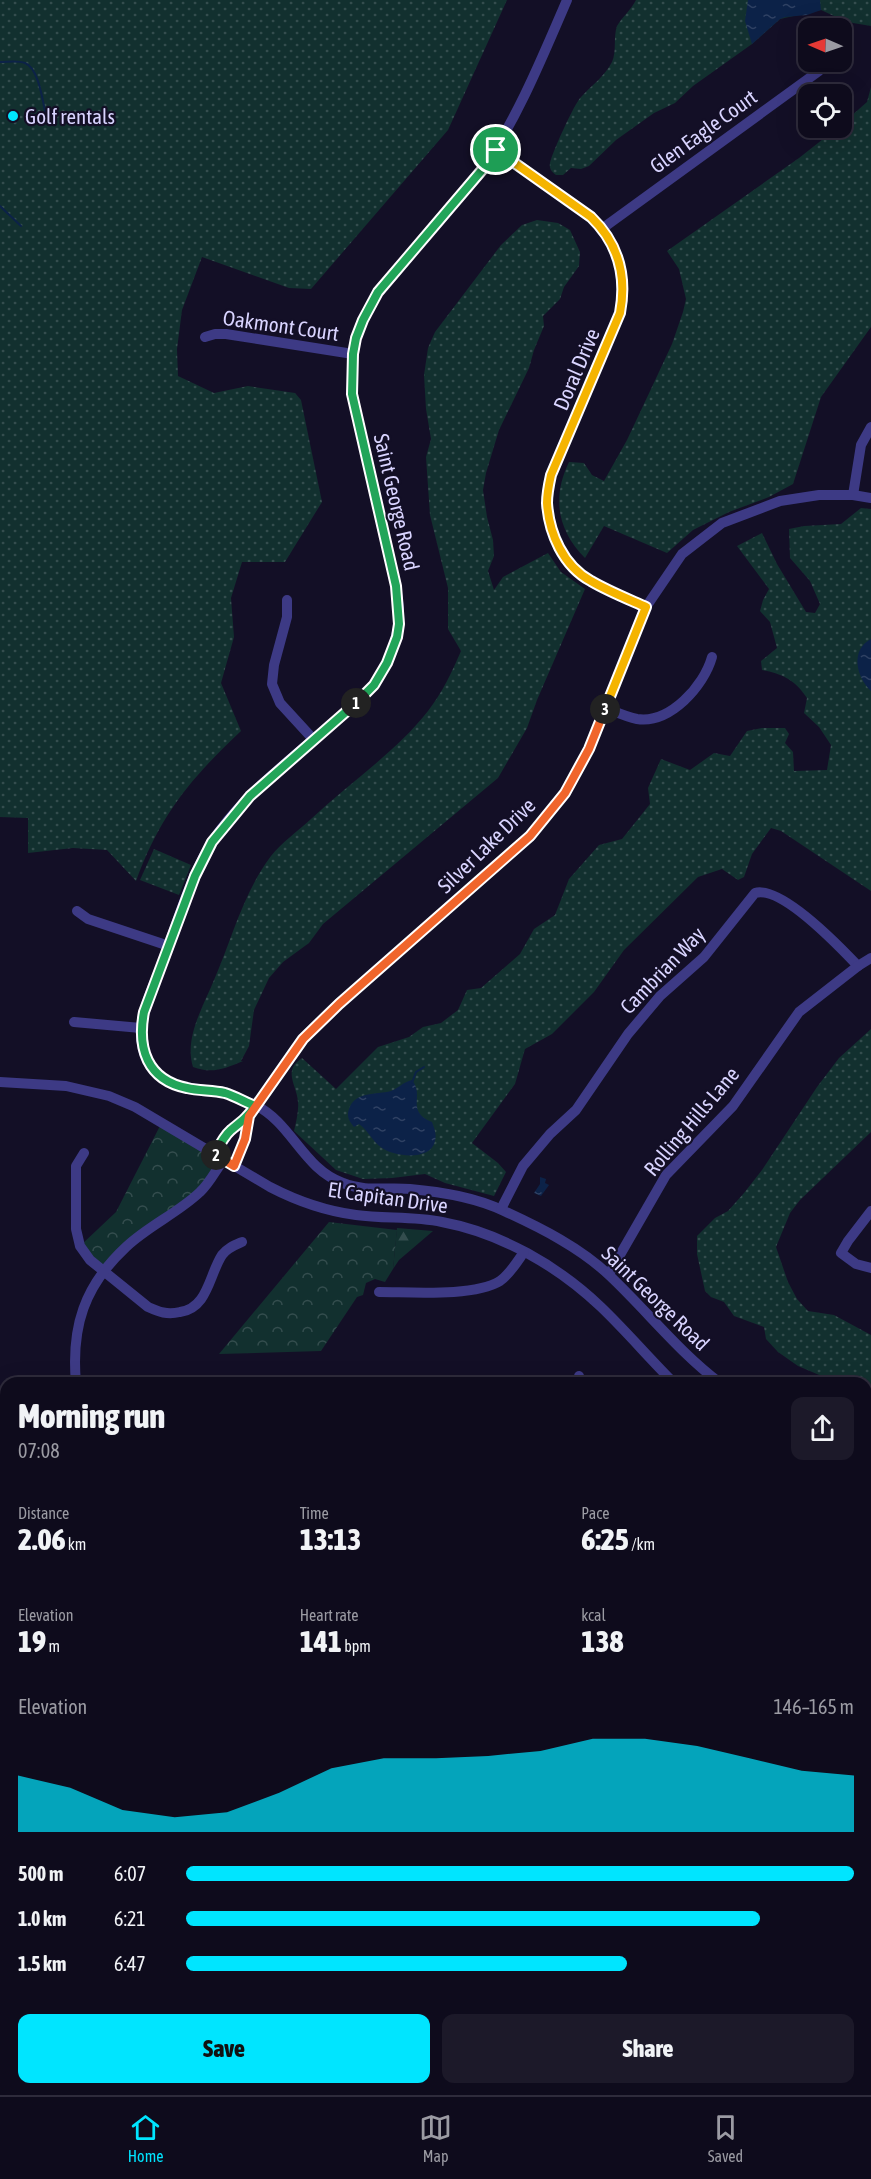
<!DOCTYPE html>
<meta charset="utf-8">
<style>
:root{--surface:#0e0b1c;--page:#1c1929;--text:#f1f3f6;--muted:#9b9ba3;--line:#2e2b3b;--accent:#00e5ff}
body{margin:0;font-family:"Asap Condensed",sans-serif;background:var(--page);color:var(--text);height:100vh;display:flex;flex-direction:column;font-size:22px;white-space:nowrap}
*{box-sizing:border-box;margin:0}
p{font-size:20px;color:var(--muted)}
.icon{flex:none;width:33px;height:33px;fill:none;stroke:currentColor;stroke-width:2;stroke-linecap:round;stroke-linejoin:round}
.map{position:relative;flex:1;overflow:hidden}
.panel{position:absolute;left:0px;top:1377px;width:872px;height:718px;display:flex;flex-direction:column;background:var(--surface);border-radius:18px 18px 0 0;box-shadow:0 6px 24px #0002,0 0 0 2px var(--line)}
.panel>*{flex:none}
.needle{width:39px;rotate:272deg}
.tools{position:absolute;left:798px;top:18px;display:grid;gap:12px}
.tools a{display:grid;place-items:center;width:54px;height:54px;border-radius:12px;background:var(--surface);box-shadow:0 6px 24px #0002,0 0 0 2px var(--line);font-size:30px}
.pin{position:absolute;display:grid;place-items:center;width:51px;height:51px;color:#fff;margin:-26px;border:3px solid #fff;border-radius:50%;box-shadow:0 2px 6px #0007}
.km{position:absolute;width:30px;height:30px;margin:-15px;border-radius:50%;background:#222;color:#fff;font-size:16px;line-height:30px;text-align:center}
.round{display:grid;place-items:center;flex:none;width:63px;height:63px;border-radius:12px;background:var(--page)}
.overview{display:flex;align-items:center;justify-content:space-between;height:102px;padding:0 18px}
h1{font-size:33px;font-weight:800;line-height:45px}
.figures{display:grid;grid-template-columns:repeat(3,1fr);gap:9px;height:102px;padding:6px 18px}
.figures div{display:grid;align-content:center}
.figures b{font-size:30px;font-weight:800}
.figures small{font-size:16px;font-weight:400}
.figures p{font-size:16px}
.chart{height:168px;padding:12px 18px}
.chart p{display:flex;justify-content:space-between}
.chart svg{width:100%;height:108px;margin-top:6px;fill:var(--accent);opacity:.7}
.button{display:flex;gap:12px;margin-top:auto;padding:12px 18px}
.button a{flex:1;height:69px;border-radius:12px;background:var(--accent);color:#111;font-size:24px;font-weight:800;line-height:69px;text-align:center}
.button a+a{background:var(--page);color:var(--text)}
ul{padding:0 18px;list-style:none;font-size:20px}
li{display:grid;grid-template-columns:96px 72px 1fr;align-items:center;height:45px}
li i{height:15px;border-radius:8px;background:var(--accent)}
.tabs{display:flex;justify-content:space-around;align-items:center;height:84px;border-top:2px solid var(--line);background:var(--surface);font-size:16px;color:var(--muted)}
.tabs a{display:grid;justify-items:center;gap:3px}
.tabs .active{color:var(--accent)}
.map>svg:first-child{display:block}
</style>
<div class="map">
<svg width="871" height="2095" viewBox="0 0 871 2095">
<defs>
<pattern id="grass-dots" width="8" height="8" patternUnits="userSpaceOnUse" patternTransform="scale(1.5)"><rect width="8" height="8" fill="#12302f"/><path d="M2 2h.1M6 6h.1" fill="none" stroke="#344d4e" stroke-width="1.8" stroke-linecap="round"/></pattern>
<pattern id="forest-firs" width="22" height="20" patternUnits="userSpaceOnUse" patternTransform="scale(1.5)"><rect width="22" height="20" fill="#12302f"/><path d="M5 1l3.5 6h-7zM16 11l3.5 6h-7z" fill="#344d4e"/></pattern>
<pattern id="park-crowns" width="20" height="18" patternUnits="userSpaceOnUse" patternTransform="scale(1.5)"><rect width="20" height="18" fill="#12302f"/><path d="M2 6a3 3 0 1 1 6 0M12 15a3 3 0 1 1 6 0" fill="none" stroke="#344d4e"/></pattern>
<pattern id="water-ripples" width="26" height="14" patternUnits="userSpaceOnUse" patternTransform="scale(1.5)"><rect width="26" height="14" fill="#0c2248"/><path d="M2 4q2-2 4 0t4 0M15 11q2-2 4 0t4 0" fill="none" stroke="#2f4163"/></pattern>
</defs>
<rect width="100%" height="100%" fill="#130f26"/>
<g fill="url(#grass-dots)">
<path d="M0,0h507l-59,130 -137,159 -22,-1 -87,-31 -20,53 -5,39 1,27 36,17 34,-7 47,7 6,7 21,102 -37,60h-43l-11,36 3,39 -13,46 20,48c-50,47 -81,84 -105,150l-29,-31 -34,-2 -45,5v-35l-28,-1z"/>
<path d="M636,0h235v26l-24,-4 -26,-12 -41,9 -28,25 -59,42 -18,17 -21,10 -38,27 -27,26 -8,3 -10,-1 -8,7h-7c-4,-3 -7,-6 -6,-12 2,-10 24,-59 31,-66 10,-11 24,-21 31,-35 5,-11 1,-25 5,-36 5,-9 14,-16 19,-26z"/>
<path d="M871,87v240l-50,70 -28,87 -24,13 -40,15 -36,18 -26,23 -63,-27 -19,32c-28,-28 -33,-61 -16,-96l15,1 8,12 12,6 23,-41 24,-51 21,-45 11,-32 3,-13 -7,-30 -12,-18 132,-93 38,-30h5v-4l25,-22z"/>
<path d="M537,220l21,3 12,7 10,22 -1,14 -15,21 -4,12 -17,17 1,10 -10,24 -5,18 -30,62 -13,43 -3,17 4,27 6,23 1,16 -6,15 6,19 9,-13 45,-24 13,19 24,17 -48,111 -10,28 -29,50 -175,146 -14,19 -26,19 -14,16 -15,32 -5,36 -8,15h2c-19,8 -31,13 -50,6 -9,-29 10,-60 21,-87 18,-41 29,-87 57,-124 10,-13 27,-25 40,-37 38,-36 84,-66 117,-108 14,-18 24,-39 33,-60l-13,-22v-41l-18,-73 -3,-43 -1,-15 5,-18 -5,-30 -2,-34 4,-27 7,-16 66,-87 21,-20z"/>
<path d="M861,508l10,1v382l-90,-60 -10,-3 -19,26 -8,23 -6,3 -16,-11 -24,8 -74,73 -30,42 -42,42 -27,15 -10,35 -43,59 26,20 8,9 -12,24 -49,-13 -20,-9 -33,4 -29,1 -27,-9 -42,-39c2,-9 5,-20 4,-29 -1,-17 -16,-31 4,-44l34,31 42,-42 31,-10 14,-10 18,-4 17,-13 9,-20 14,-2 39,-34 14,-25 21,-14 14,-36 30,-34 23,-6 28,-35 -2,-16 13,-29 29,11 24,-17 16,3 17,-25 15,-3h23l4,6 -4,9 8,9 1,19 33,-1 4,-25 -12,-18 -15,-14 3,-15c-12,-18 -24,-24 -45,-28l-1,-9 16,-13 -7,-26 -10,-11 3,-11 6,-11 -32,-43 25,-13 15,31 29,48 9,1 5,-9 -10,-23 -20,-23 -1,-29 15,-3 37,-2z"/>
<path d="M154,849l37,16 -12,30 -39,-15z"/>
<path d="M871,1029v103l-71,68 -10,13 -14,34 12,35 9,17 11,12 26,4 37,20v58l-5,-2v-8h-28l-40,-17 -20,-14 -12,-13 -2,-12 -30,-11 -10,-14 -13,-5 -6,-6 -8,-37v-18l18,-18 13,-7 16,-18 18,-23 55,-83 22,-29z"/>
<path d="M93,2090h235l-3,5h-218z"/>
</g>
<g fill="url(#forest-firs)">
<path d="M397,1228l36,3 -34,29 -6,9z"/>
<path d="M0,2019l6,2v55l-6,-1z"/>
</g>
<g fill="url(#park-crowns)">
<path d="M162,1122l62,37 -23,33 -75,54 -22,25 -24,-25 36,-34z"/>
<path d="M329,1222l68,8 -4,39 -8,13 -10,-3 -9,4 -3,12 -6,2 -36,54 -102,3z"/>
</g>
<g fill="url(#water-ripples)">
<path d="M748,0h72l1,10 -14,5 -22,2 -5,2 -28,25 -7,-23z"/>
<path d="M871,639v52c-15,-14 -21,-41 0,-52z"/>
<path d="M412,1080c13,16 -7,31 20,42 2,6 5,12 3,19 -4,20 -40,16 -53,7 -10,-7 -14,-18 -23,-24l-5,3c-4,-5 -8,-10 -5,-18 6,-18 27,-14 42,-18 8,-3 12,-9 21,-11z"/>
<path d="M540,1177l6,2 -1,4 4,2 -8,11 -7,-3 6,-9z"/>
</g>
<g fill="none" stroke-linecap="round" stroke-linejoin="round">
<g stroke="#0c2248" stroke-width="2">
<path d="M0,62c8,0 17,-2 25,1 14,5 18,40 21,53"/>
<path d="M0,206l21,20"/>
<path d="M412,1083l4,-11 8,-5"/>
<path d="M0,2050l6,1"/>
</g>
<g stroke="#3d3a85" stroke-width="10">
<path d="M567,0c-25,58 -49,117 -85,170l-104,122 -15,28 -7,18 -3,16 -1,40 44,192 3,22v16l-7,28 -11,22 -14,19c-45,43 -98,78 -139,127 -34,40 -48,95 -66,144 -8,20 -19,42 -21,64 -1,14 3,32 13,43 19,20 45,16 69,22 10,2 22,8 32,12 37,18 48,64 88,78 22,9 44,4 67,6 32,3 65,8 94,22 37,17 77,37 106,65 38,36 69,76 110,107"/>
<path d="M496,150l95,67c27,26 36,59 29,96l-69,162c-2,9 -4,19 -4,28 2,30 16,63 44,78 17,10 37,18 55,26"/>
<path d="M603,228l216,-157 4,-9"/>
<path d="M205,337l10,-3h11l127,20"/>
<path d="M853,495l8,-50 10,-18"/>
<path d="M287,600v17l-13,48 -2,19 8,19 33,36"/>
<path d="M606,708c10,4 21,9 31,11 33,5 67,-33 75,-62"/>
<path d="M77,911l11,8 81,27"/>
<path d="M74,1022l67,6"/>
<path d="M0,1082l66,4 43,10 26,11 135,80c27,14 55,24 86,28 29,4 57,1 86,7 59,11 116,44 159,85 25,24 48,51 73,76"/>
<path d="M84,1153l-8,13v63l4,17 10,14 58,47c11,5 19,8 32,5 28,-4 29,-37 42,-57 5,-7 13,-10 20,-13"/>
<path d="M215,1154l15,-23 19,-15 54,-77 36,-35 191,-168 35,-43 24,-44 57,-142 36,-53 40,-31 58,-22 39,-6h34l18,3"/>
<path d="M234,1166l11,-27 4,-23"/>
<path d="M501,1209l22,-43 27,-32 26,-24 52,-76 32,-38 44,-39 51,-64c26,-8 85,54 103,73"/>
<path d="M871,1211l-23,30 -7,12 15,11 15,4"/>
<path d="M609,1274l57,-99 67,-69 66,-94 59,-46 13,-8"/>
<path d="M379,1292c32,0 95,5 121,-11 10,-7 17,-19 24,-29"/>
<path d="M76,1383c-5,-56 8,-97 50,-136 22,-21 52,-34 74,-55 9,-8 16,-22 24,-33"/>
<path d="M578,1383l1,-7"/>
<path d="M866,1448l5,1"/>
<path d="M866,1477l5,2"/>
<path d="M866,1625h5"/>
<path d="M0,1669l6,1"/>
<path d="M866,1857l5,14"/>
<path d="M0,1858l6,3"/>
<path d="M866,1916l5,-3"/>
<path d="M579,2090l1,5"/>
<path d="M335,2095l3,-5"/>
<path d="M853,2095l10,-5"/>
</g>
</g>
<g fill="none" stroke-linecap="round" stroke-linejoin="round">
<g stroke="#fff" stroke-width="12">
<path id="split-1" d="M356,703l18,-18 13,-22 10,-26 2,-13 -3,-38 -44,-192 1,-40 3,-16 7,-18 15,-28 104,-122 14,-20"/>
</g>
<g stroke="#fff" stroke-width="12">
<path id="split-2" d="M216,1155l-1,-1c4,-8 9,-18 16,-24 10,-8 18,-14 24,-24 -10,-4 -20,-10 -30,-13 -13,-3 -26,-2 -38,-5 -40,-8 -50,-40 -43,-76l51,-136 17,-34 38,-46 106,-93"/>
</g>
<g stroke="#fff" stroke-width="12">
<path id="split-3" d="M216,1155l18,11 11,-27 4,-23 54,-77 36,-35 191,-168 35,-43 24,-44 16,-40"/>
</g>
<g stroke="#fff" stroke-width="12">
<path id="split-4" d="M496,150l95,67c27,26 36,59 29,96l-69,162c-2,9 -4,19 -4,28 2,30 16,63 44,78 17,10 37,18 55,26l-41,102"/>
</g>
<use href="#split-1" stroke="#22a559" stroke-width="8"/>
<use href="#split-2" stroke="#22a559" stroke-width="8"/>
<use href="#split-3" stroke="#f0652b" stroke-width="8"/>
<use href="#split-4" stroke="#f5b400" stroke-width="8"/>
</g>
<circle fill="#00e5ff" stroke="#130f26" stroke-width="2" cx="13" cy="116" r="6"/>
<g text-anchor="middle" dominant-baseline="central" stroke-width="4.5" stroke-linejoin="round" paint-order="stroke">
<g font-size="21" fill="#d9d4ff" stroke="#130f26" text-anchor="start">
<text x="25" y="116">Golf rentals</text>
</g>
<g font-size="21" fill="#d9d4ff" stroke="#130f26">
<text transform="translate(703 131) rotate(-36)">Glen Eagle Court</text>
<text transform="translate(281 325) rotate(8)">Oakmont Court</text>
<text transform="translate(576 369) rotate(-67)">Doral Drive</text>
<text transform="translate(397 502) rotate(77)">Saint George Road</text>
<text transform="translate(486 845) rotate(-44)">Silver Lake Drive</text>
<text transform="translate(662 970) rotate(-46)">Cambrian Way</text>
<text transform="translate(691 1121) rotate(-50)">Rolling Hills Lane</text>
<text transform="translate(388 1197) rotate(8)">El Capitan Drive</text>
<text transform="translate(656 1298) rotate(44)">Saint George Road</text>
</g>
</g>
</svg>
<div class="tools">
<a><svg class="needle" viewBox="-14 -14 28 28"><path d="M0-13l5 13h-10z" fill="#e53935"/><path d="M0 13l5-13h-10z" fill="#9b9ba3"/></svg></a>
<a><svg class="icon" aria-label="locate" viewBox="0 0 24 24"><circle cx="12" cy="12" r="6"/><path d="M12 2v4M12 18v4M2 12h4M18 12h4"/></svg></a>
</div>
<div class="pin" style="left:496px;top:150px;background:#1e9e55"><svg class="icon" aria-label="arrive" viewBox="0 0 24 24"><path d="M6 21V4h12l-3 4 3 4H6"/></svg></div>
<b class="km" style="left:356px;top:703px">1</b>
<b class="km" style="left:216px;top:1155px">2</b>
<b class="km" style="left:605px;top:709px">3</b>
<section class="panel">
<div class="overview"><div><h1>Morning run</h1><p>07:08</p></div><a class="round"><svg class="icon" aria-label="share" viewBox="0 0 24 24"><path d="M12 15V3M7 8l5-5 5 5M5 13v7h14v-7"/></svg></a></div>
<div class="figures">
<div><p>Distance</p><b>2.06<small> km</small></b></div>
<div><p>Time</p><b>13:13</b></div>
<div><p>Pace</p><b>6:25<small> /km</small></b></div>
</div>
<div class="figures">
<div><p>Elevation</p><b>19<small> m</small></b></div>
<div><p>Heart rate</p><b>141<small> bpm</small></b></div>
<div><p>kcal</p><b>138</b></div>
</div>
<div class="chart"><p><span>Elevation</span>146–165 m</p>
<svg viewBox="0 0 160 44" preserveAspectRatio="none"><path d="M0 44V21L10 26L20 35L30 38L40 36L50 28L60 18L70 14L80 14L90 13L100 11L110 6L120 6L130 9L140 14L150 19L160 21V44z"/></svg>
</div>
<ul>
<li><b>500 m</b>6:07<i style="width:100%"></i></li>
<li><b>1.0 km</b>6:21<i style="width:86%"></i></li>
<li><b>1.5 km</b>6:47<i style="width:66%"></i></li>
</ul>
<div class="button"><a>Save</a><a>Share</a></div>
</section>
</div>
<nav class="tabs">
<a class="active"><svg class="icon" aria-label="home" viewBox="0 0 24 24"><path d="M3 11l9-7 9 7M6 9v11h12V9"/></svg>Home</a>
<a><svg class="icon" aria-label="map" viewBox="0 0 24 24"><path d="M3 6l6-2 6 2 6-2v14l-6 2-6-2-6 2zM9 4v14M15 6v14"/></svg>Map</a>
<a><svg class="icon" aria-label="saved" viewBox="0 0 24 24"><path d="M7 4h10v16l-5-4-5 4z"/></svg>Saved</a>
</nav>
